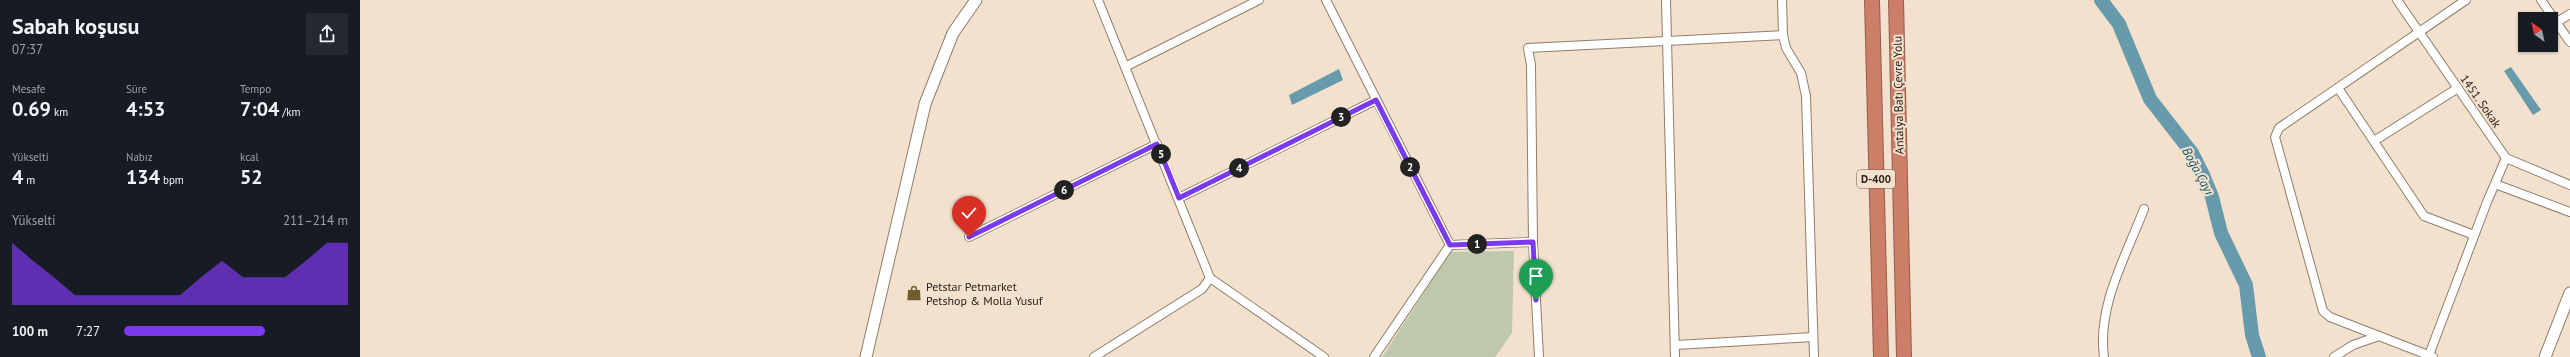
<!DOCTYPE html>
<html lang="tr">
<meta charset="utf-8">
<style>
:root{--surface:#171b24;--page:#242831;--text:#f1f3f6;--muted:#9ea1a6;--accent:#7c3aed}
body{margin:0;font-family:"PT Sans",sans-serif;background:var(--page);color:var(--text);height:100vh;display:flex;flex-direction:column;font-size:15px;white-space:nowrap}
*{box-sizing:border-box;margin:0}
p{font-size:13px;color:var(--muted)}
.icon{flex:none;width:22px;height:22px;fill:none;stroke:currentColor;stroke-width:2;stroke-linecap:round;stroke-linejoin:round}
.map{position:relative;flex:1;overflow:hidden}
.drawer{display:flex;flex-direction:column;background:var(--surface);width:360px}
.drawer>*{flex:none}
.needle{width:26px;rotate:326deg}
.buttons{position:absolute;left:2158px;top:12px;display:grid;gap:8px}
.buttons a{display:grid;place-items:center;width:40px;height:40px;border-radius:0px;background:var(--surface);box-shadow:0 1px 3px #0004;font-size:20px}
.pin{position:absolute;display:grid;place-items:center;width:34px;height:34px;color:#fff;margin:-41px -17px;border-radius:50% 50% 50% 0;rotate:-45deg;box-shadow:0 0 4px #0007}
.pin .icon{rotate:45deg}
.km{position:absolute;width:20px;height:20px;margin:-10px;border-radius:50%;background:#222;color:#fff;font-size:11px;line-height:20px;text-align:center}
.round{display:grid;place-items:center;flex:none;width:42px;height:42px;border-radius:0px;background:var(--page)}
.summary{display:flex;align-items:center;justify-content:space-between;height:68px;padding:0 12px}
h1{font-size:22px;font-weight:600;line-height:30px}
.stats{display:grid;grid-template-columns:repeat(3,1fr);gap:6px;height:68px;padding:4px 12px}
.stats div{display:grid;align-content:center}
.stats b{font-size:20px;font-weight:600}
.stats small{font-size:11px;font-weight:400}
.stats p{font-size:11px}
.chart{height:112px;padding:8px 12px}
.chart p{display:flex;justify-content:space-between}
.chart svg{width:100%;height:72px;margin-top:4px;fill:var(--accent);opacity:.7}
ul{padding:0 12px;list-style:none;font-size:13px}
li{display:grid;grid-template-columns:64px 48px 1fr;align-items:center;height:30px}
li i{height:10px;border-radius:5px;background:var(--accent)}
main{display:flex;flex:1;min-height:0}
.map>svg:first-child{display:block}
</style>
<main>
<section class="drawer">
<div class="summary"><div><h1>Sabah koşusu</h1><p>07:37</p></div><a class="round"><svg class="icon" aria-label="share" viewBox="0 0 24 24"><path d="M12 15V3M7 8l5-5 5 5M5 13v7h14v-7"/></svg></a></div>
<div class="stats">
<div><p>Mesafe</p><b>0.69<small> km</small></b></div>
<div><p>Süre</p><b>4:53</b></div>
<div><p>Tempo</p><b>7:04<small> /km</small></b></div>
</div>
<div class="stats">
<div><p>Yükselti</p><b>4<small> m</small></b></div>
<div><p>Nabız</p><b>134<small> bpm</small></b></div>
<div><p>kcal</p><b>52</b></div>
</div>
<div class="chart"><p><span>Yükselti</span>211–214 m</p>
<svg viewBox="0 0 160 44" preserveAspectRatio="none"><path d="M0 44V6L10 17L20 27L30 38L40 38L50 38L60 38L70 38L80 38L90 27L100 17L110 27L120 27L130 27L140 17L150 6L160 6V44z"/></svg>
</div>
<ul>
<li><b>100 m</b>7:27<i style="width:63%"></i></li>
</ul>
</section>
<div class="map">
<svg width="2210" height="357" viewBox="0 0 2210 357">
<rect width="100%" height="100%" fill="#f3e1ce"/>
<path fill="#bdc8ac" d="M1154,251l-2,82 -17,24h-113l69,-105z"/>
<g fill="#679aaa">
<path d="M2151,67l30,43 -8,5 -29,-44z"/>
<path d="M979,69l4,11 -51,25 -3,-10z"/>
</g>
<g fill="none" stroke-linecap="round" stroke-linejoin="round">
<path stroke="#679aaa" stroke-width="14" d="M1741,0l18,24 31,75 42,54 11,22 9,22 9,36 25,52 6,50 7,22"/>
<g stroke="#8e7e6d" stroke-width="10">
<g id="street">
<path d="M966,0l124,245 83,-3"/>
<path d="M1306,0l9,357"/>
<path d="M1422,0l1,35 3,13 15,25 5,23 8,261"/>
<path d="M2037,0l109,158 64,27"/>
<path d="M2181,0l29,42"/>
<path d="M2197,22l13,-8"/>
<path d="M765,67l134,-67"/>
<path d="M1978,88l86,128 50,19"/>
<path d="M2014,141l84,-53"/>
<path d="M2135,184l75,28"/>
<path d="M819,198l197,-98"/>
<path d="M609,237l188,-93"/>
<path d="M850,278l114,79"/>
<path d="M1316,345l137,-8"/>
<path d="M2069,355l58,-153 19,-44"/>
<path d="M734,357l108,-68 8,-11 -112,-278"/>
<path d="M1014,357l76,-112"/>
<path d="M1179,357l-6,-115 -2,-177 -3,-17 255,-13"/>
<path d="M1744,357c-7,-51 22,-101 40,-148"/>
<path d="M1974,357l19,-12 26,-9"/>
<path d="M2073,357l-103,-40 -7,-6 -48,-174 4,-9 187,-128"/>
</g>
</g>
<g stroke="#8e7e6d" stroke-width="13">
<g id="secondary">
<path d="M506,357l59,-253 28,-71 23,-33"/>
<path d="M2185,357l25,-64"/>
</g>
</g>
<g stroke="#935e4e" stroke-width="16">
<g id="highway">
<path d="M1512,0l9,357"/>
<path d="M1536,0l8,357"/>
</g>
</g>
<use href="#street" stroke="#fff" stroke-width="8"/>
<use href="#secondary" stroke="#fff" stroke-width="11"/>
<use href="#highway" stroke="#cc7e68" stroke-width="14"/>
</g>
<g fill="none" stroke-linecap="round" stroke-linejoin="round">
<g stroke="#fff" stroke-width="8">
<path id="route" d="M609,237l188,-93 22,54 197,-98 74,145 83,-3 3,58"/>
</g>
<use href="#route" stroke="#7c3aed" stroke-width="5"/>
</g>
<defs>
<g id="shop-bare" transform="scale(1.2)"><path d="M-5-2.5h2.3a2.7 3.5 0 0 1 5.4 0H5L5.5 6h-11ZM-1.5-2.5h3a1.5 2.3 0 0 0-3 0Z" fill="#715d2c" stroke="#f3e1ce" stroke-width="2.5" paint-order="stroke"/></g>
</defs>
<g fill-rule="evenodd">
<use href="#shop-bare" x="554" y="293"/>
</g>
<g text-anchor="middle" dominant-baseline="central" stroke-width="4" stroke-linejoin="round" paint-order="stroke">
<rect fill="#f3e1ce" stroke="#665d52" stroke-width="1" x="1497" y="170" width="38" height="18" rx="3"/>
<g font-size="11" font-weight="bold" fill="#2a241d">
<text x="1516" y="179">D-400</text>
</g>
<g font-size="12" fill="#2a241d" stroke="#f3e1ce">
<text transform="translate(1538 95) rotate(-91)">Antalya Batı Çevre Yolu</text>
<text transform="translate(2121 101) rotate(55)">1451. Sokak</text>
</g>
<g font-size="12" fill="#2a241d" stroke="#f3e1ce" text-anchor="start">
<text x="566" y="286">Petstar Petmarket<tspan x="566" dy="14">Petshop &amp; Molla Yusuf</tspan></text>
</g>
<g font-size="13" font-style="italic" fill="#12586a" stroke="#f3e1ce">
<text transform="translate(1838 171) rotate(62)">Boğa Çayı</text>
</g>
</g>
</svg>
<div class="buttons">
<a><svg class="needle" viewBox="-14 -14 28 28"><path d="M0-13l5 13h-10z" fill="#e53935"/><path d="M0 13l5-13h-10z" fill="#9ea1a6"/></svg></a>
</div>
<div class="pin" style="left:1176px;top:300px;background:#1e9e55"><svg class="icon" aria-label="arrive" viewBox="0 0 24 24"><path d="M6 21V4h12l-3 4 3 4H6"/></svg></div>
<div class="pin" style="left:609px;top:237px;background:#d93025"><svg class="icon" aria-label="check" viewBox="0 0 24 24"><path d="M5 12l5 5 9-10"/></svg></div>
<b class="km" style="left:1117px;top:244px">1</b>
<b class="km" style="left:1050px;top:167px">2</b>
<b class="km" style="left:981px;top:117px">3</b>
<b class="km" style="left:879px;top:168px">4</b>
<b class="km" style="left:801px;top:154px">5</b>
<b class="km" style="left:704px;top:190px">6</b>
</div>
</main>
